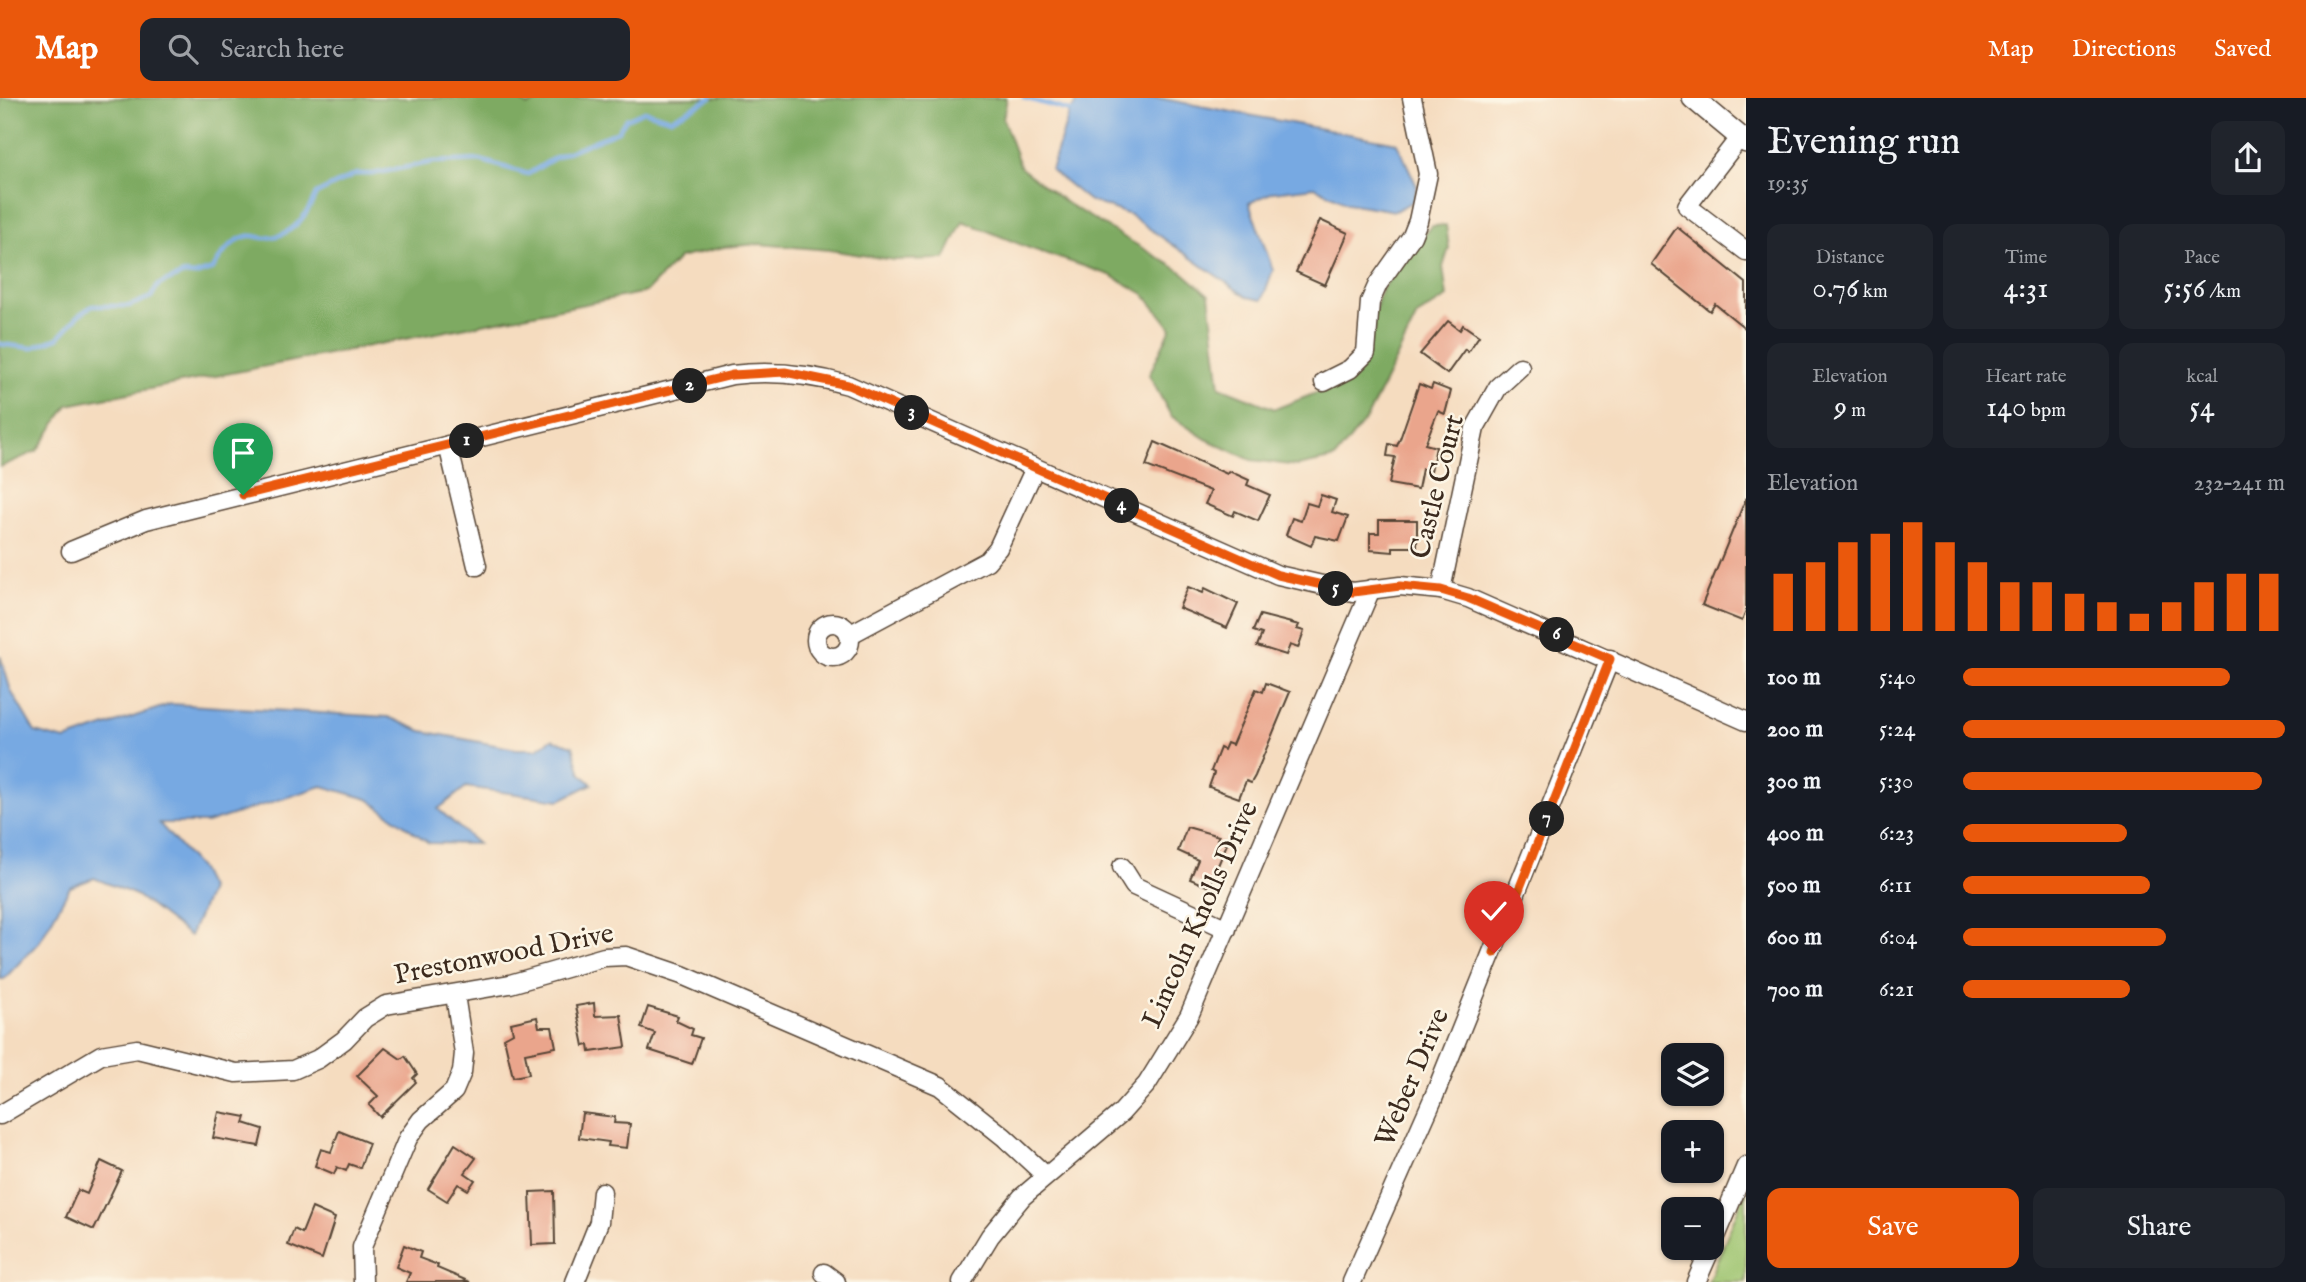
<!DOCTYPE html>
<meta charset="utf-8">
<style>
:root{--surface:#171b24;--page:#20242c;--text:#f1f3f6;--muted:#9ea1a6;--accent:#ea580c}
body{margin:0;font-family:"IM FELL English",serif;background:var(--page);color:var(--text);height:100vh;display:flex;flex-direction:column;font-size:26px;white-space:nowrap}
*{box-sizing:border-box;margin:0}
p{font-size:23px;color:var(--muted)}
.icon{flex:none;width:38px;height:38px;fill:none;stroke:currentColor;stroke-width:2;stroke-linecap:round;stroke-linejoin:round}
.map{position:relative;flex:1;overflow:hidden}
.side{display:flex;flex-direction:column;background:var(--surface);width:560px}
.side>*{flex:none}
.buttons{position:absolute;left:1661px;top:945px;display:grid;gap:14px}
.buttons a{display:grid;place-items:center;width:63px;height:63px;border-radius:14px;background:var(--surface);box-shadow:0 2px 5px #0004;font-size:35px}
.pin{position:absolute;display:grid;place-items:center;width:60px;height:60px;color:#fff;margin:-72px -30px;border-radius:50% 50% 50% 0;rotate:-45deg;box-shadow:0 0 7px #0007}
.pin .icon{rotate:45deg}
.km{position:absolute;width:35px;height:35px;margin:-18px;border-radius:50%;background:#222;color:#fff;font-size:19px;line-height:35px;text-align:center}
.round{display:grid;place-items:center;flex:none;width:74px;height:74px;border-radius:14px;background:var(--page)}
.headline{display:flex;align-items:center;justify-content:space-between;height:119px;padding:0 21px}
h1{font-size:38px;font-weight:600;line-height:52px}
.stats{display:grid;grid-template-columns:repeat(3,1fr);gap:10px;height:119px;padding:7px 21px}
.stats div{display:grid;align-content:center;border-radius:14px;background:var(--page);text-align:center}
.stats b{font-size:30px;font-weight:600}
.stats small{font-size:19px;font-weight:400}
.stats p{font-size:19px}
.chart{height:196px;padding:14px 21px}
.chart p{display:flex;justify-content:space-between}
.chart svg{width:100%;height:126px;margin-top:7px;stroke:var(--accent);stroke-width:6}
.action{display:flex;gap:14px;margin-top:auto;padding:14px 21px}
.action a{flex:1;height:80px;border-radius:14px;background:var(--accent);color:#fff;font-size:28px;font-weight:600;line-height:80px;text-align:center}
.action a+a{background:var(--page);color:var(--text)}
ul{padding:0 21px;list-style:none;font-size:23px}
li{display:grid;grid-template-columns:112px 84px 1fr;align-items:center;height:52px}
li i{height:18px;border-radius:9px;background:var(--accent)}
header{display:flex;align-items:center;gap:42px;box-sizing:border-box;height:98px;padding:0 35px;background:var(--accent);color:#fff}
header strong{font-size:33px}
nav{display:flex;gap:38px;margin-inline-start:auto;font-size:24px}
.search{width:490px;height:63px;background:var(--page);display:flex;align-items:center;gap:18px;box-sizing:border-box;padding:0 24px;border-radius:14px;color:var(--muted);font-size:26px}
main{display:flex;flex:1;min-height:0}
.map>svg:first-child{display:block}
</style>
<header>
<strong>Map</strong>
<div class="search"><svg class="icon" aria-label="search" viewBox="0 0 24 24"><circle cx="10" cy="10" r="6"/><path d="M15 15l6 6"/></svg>Search here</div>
<nav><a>Map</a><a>Directions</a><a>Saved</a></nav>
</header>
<main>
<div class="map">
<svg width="1746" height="1184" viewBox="0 0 1746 1184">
<rect width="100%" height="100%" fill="#fcf5e5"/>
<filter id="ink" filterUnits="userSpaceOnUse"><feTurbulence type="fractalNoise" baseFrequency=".0143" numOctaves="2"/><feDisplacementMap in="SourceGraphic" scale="14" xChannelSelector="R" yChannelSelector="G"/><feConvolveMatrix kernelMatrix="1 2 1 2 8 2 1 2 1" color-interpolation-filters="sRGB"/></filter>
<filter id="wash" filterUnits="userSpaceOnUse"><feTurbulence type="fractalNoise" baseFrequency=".00686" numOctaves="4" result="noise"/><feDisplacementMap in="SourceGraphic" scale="28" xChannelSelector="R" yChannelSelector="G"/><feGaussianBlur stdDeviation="1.57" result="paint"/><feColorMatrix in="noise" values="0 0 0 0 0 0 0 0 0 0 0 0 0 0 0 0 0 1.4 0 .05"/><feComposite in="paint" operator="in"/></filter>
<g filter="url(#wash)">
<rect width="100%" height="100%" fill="#f5dcbf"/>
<path fill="#9ec470" stroke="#6c7747" stroke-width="2" d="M1746,1092v92h-38z"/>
<path fill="#7eaa62" stroke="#5c6a40" stroke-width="2" d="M0,0h514l14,8 17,-8h462l-4,21 18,49 47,36 113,67 28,24 11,92 55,22 67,-26 15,-11 24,-82 51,-64 14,-1 3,23 -6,19 4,30 -30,19 -50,102 -32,40 -37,8 -47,-6 -45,-21 -35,-23 -22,-41 22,-47 -27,-34 -34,-19 -81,-27 -66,-27 -18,38 -51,1 -65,-10 -70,-6 -35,3 -45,11 -33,34 -578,113 -31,46 -37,16z"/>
<g fill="#77a9e2" stroke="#596a80" stroke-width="2">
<path d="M1079,0h79l239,45 20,43 -4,15 -18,10 -48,-8 -32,-16 -42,5 -24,11 24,67 -11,30 -15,-3 -117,-82 -42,-15 -37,-30 18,-56z"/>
<path d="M0,557l11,36 24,41 30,8 106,-36 217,13 34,14 94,18h21l15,-10 21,7 8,28 11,10 -32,16 -94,-13 -28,22 40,35 -49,-1 -61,-44 -46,-13 -115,37h-48l40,45 11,22 -20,46 -54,-41 -42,-17 -24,9 -30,54 -36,38h-4z"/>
</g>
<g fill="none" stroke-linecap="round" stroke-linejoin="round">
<g stroke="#77a9e2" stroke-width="4.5">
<path d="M1024,0l53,15"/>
<path d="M0,246l31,4 27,-10 22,-24 12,-8h37l22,-9 7,-12 26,-11 11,1 18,-6c8,-14 19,-30 35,-33 6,-1 12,2 17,2 27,-1 42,-22 51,-44l40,-20h16l61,-12 47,-2 48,14 28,-17 62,-26 8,-12 18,-8 27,8 40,-21"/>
</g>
</g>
<g id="blocks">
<g fill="#eaa58c">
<path d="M1320,122l28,13 -23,52 -29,-13z"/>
<path d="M1677,129l69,56v46l-31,-25 -5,7 -59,-47z"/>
<path d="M1448,223l12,9 3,-5 16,11 -11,16 -3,-3 -18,25 -27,-20z"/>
<path d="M1419,286l12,5 2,-5 18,7 -6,23 -7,-3 -13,33 11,3 -5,24 -9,-2 -4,20 -29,-5 6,-27 -8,-1 2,-12 8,2 3,-7z"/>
<path d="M1155,344l72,32 2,-3 20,9 -2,5 23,10 -12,26 -23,-10 -2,5 -28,-12 6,-13 -65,-25z"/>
<path d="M1321,397l15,5 -4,12 16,5 -9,24 -24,-5 -4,10 -25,-11 6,-17 9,3 6,-18 10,3z"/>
<path d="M1746,400v113l-4,10 -40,-16z"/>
<path d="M1379,422h38v27h-24v5l-23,-2v-17h9z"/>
<path d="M1188,489l15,6 2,-5 33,16 -11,24 -48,-20z"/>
<path d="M1260,517l39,10 -2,4 7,2 -6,17 -8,-3 -4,10 -29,-9 5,-12 -9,-3z"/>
<path d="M1266,585l24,9 -35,84 -4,7 -5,-2 -7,17 -30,-11 5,-14 -3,-2 9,-23 4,2 3,-7 5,2 24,-56 7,3z"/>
<path d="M1187,729l32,9 -2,3 10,5 -18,43 -19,-8 8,-19 -20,-9z"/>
<path d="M594,905l1,13 26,-1 5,32 -36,5 -1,-7 -5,1 -8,-40z"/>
<path d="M648,909l30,9 -2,5 17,8 -2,6 10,3 -9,26 -43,-14 6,-17 -14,-5z"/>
<path d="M537,919l2,10h13l4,20 -31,6 4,21 -16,3 -9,-39 9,-5 -2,-10z"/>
<path d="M385,950l16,11 4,-3 12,18 -4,4 3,4 -36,35 -11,-12 9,-9 -21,-20z"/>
<path d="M219,1014l27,5 -2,6 19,6 -4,17 -46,-8z"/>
<path d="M582,1015l33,4 -1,6 16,1 -3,24 -19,-2 1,-4 -30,-4z"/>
<path d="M339,1033l30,12 -9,25 -11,-4 -3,7 -9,-4 -3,7 -19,-8 6,-17 10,3z"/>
<path d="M455,1046l21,14 -11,15 10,7 -7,10 -10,-6 -11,17 -19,-12z"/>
<path d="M101,1063l21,10 -28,59 -28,-13 12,-27 9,4z"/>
<path d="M554,1093l1,53 -23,1 -2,-53z"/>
<path d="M312,1110l23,10 -13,41 -34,-14 6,-16 8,4z"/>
<path d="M404,1147l17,7 -2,6 19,7 -1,3 33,14h-64l4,-9 -14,-6z"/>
</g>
</g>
</g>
<g filter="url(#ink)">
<use href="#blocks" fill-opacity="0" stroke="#574536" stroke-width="2"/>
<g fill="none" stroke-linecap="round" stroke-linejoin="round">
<g stroke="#574536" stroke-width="21">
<g id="minor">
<path d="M1740,39l-53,69 59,45"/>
<path d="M1324,284l26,-13 16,-16 4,-51 8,-18 34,-48 6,-15 10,-47 -16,-76"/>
<path d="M448,347l29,121"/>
<path d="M71,453l75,-31 586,-145c41,-5 77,-1 116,10l430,190 75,17 47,-6 41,4 27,8 278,123"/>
<path d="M1441,492l34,-162 23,-41 22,-20"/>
<circle cx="833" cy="542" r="17"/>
<path d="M849,537l138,-74 11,-13 37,-80"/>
<path d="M1122,769l12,19 93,43"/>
<path d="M0,1017l101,-60 36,-6 99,24 57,-3 25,-11 26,-19 21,-22 21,-13 124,-21 94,-27 22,-1 56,19 258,111 64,51 41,38"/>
<path d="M1712,1148l34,-80"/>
<path d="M824,1175l12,9"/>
<path d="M363,1184l-1,-35 46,-109 13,-18 33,-29 8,-19 2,-19 -9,-58"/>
<path d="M575,1184l24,-60 3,-30"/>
<path d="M962,1184l28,-46 32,-39 99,-84 26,-29 42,-68 182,-427"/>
<path d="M1352,1184l81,-183 177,-440"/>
<path d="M1696,1184l15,-34"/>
</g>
</g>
<g stroke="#574536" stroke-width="24">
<path id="major" d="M1693,0l53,44"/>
</g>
<use href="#minor" stroke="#fff" stroke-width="18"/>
<use href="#major" stroke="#fff" stroke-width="21"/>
</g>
</g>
<g fill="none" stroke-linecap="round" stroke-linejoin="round" filter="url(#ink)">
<g stroke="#fff" stroke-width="14">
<path id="route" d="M243,397l489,-120 53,-3 63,13 430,190 75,17 47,-6 41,4 27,8 142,61 -116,294"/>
</g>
<use href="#route" stroke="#ea580c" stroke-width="9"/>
</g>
<g text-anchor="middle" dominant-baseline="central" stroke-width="5" stroke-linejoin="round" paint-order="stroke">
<g font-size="28" fill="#3b2a1e" stroke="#fcf5e5">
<text transform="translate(1438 389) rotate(-76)">Castle Court</text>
<text transform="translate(1201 817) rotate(-66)">Lincoln Knolls Drive</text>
<text transform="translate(504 857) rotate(-11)">Prestonwood Drive</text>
<text transform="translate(1413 980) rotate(-67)">Weber Drive</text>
</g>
</g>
</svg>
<div class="buttons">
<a><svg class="icon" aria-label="layers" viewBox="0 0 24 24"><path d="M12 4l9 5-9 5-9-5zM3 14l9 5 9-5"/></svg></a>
<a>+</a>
<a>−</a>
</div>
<div class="pin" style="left:243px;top:397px;background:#1e9e55"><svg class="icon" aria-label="arrive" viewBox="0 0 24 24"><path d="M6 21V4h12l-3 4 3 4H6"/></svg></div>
<div class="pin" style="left:1494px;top:855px;background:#d93025"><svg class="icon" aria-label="check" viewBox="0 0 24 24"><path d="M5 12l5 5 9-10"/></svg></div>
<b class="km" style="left:467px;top:343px">1</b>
<b class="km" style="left:690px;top:288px">2</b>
<b class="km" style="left:912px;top:315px">3</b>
<b class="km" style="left:1122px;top:408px">4</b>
<b class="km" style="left:1336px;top:491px">5</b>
<b class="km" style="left:1557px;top:537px">6</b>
<b class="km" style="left:1547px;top:721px">7</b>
</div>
<section class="side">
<div class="headline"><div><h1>Evening run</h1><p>19:35</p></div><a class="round"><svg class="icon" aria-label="share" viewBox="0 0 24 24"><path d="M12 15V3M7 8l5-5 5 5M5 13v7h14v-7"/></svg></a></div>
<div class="stats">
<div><p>Distance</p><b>0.76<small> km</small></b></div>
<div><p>Time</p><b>4:31</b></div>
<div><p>Pace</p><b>5:56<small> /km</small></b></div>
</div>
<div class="stats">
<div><p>Elevation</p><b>9<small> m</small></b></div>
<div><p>Heart rate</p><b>140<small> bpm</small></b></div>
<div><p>kcal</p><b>54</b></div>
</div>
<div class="chart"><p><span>Elevation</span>232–241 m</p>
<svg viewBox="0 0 160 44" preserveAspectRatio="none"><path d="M5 44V24M15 44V20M25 44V13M35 44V10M45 44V6M55 44V13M65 44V20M75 44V27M85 44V27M95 44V31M105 44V34M115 44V38M125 44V34M135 44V27M145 44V24M155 44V24"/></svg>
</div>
<ul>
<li><b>100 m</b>5:40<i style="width:83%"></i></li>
<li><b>200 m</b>5:24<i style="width:100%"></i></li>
<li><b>300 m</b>5:30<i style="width:93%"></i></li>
<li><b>400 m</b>6:23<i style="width:51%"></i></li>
<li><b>500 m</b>6:11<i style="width:58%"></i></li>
<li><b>600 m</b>6:04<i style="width:63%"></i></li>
<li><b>700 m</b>6:21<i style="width:52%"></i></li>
</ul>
<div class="action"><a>Save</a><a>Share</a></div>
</section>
</main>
